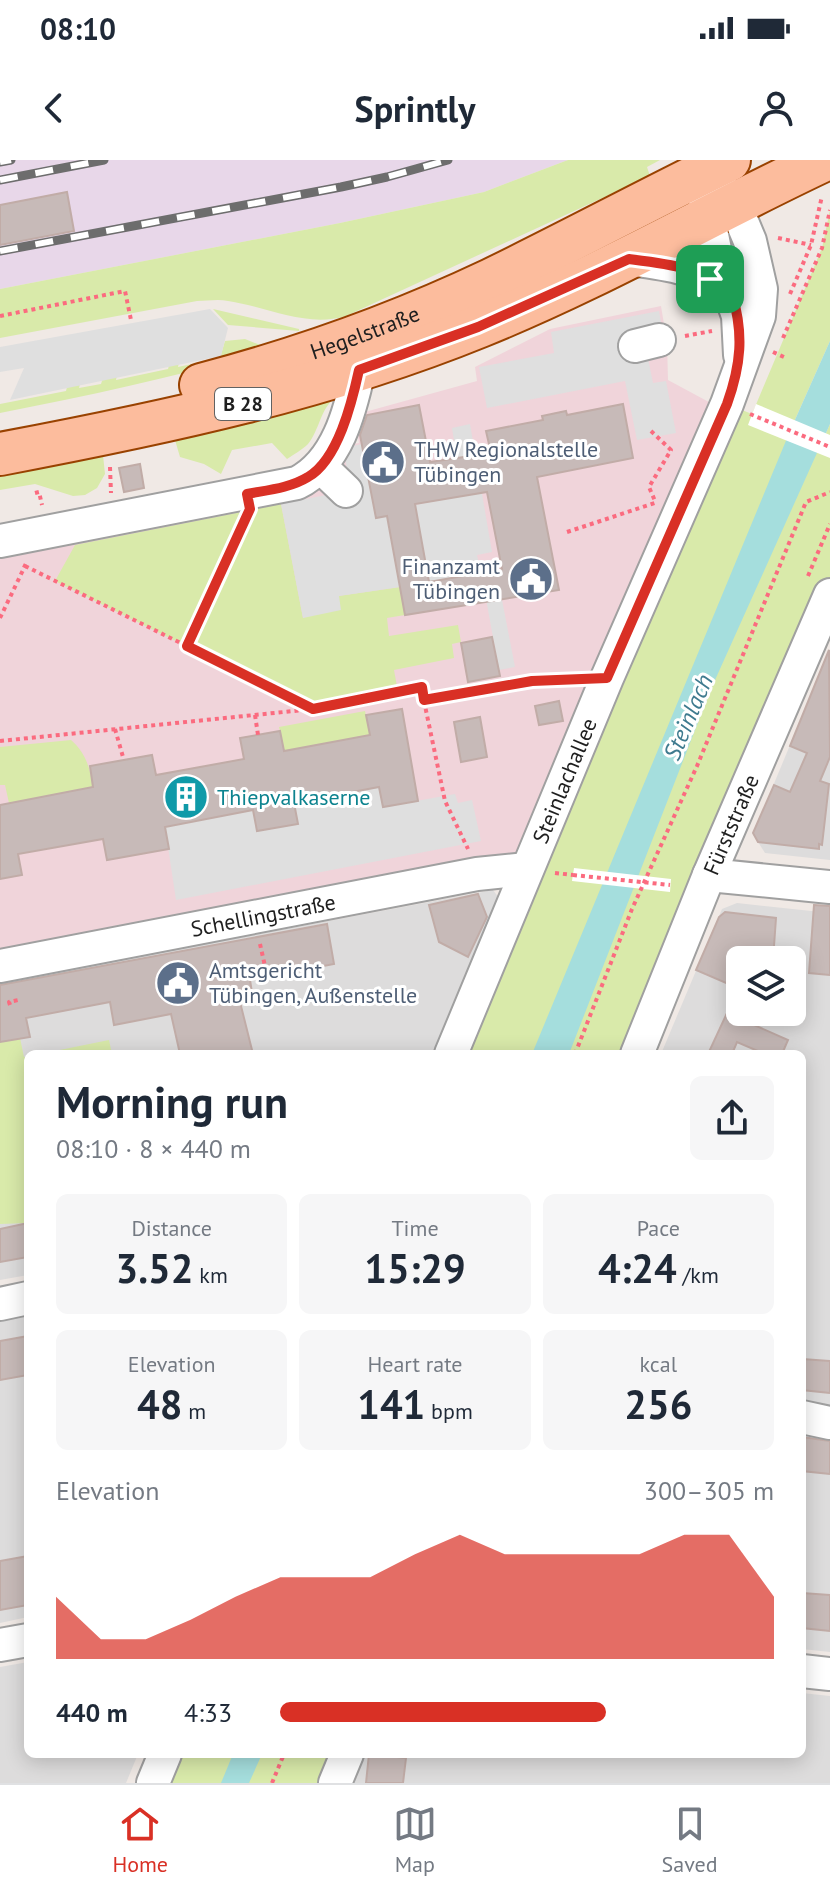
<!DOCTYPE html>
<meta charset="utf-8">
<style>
:root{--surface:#fff;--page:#f6f6f7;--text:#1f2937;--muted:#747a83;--line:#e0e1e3;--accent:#d93025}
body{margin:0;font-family:"PT Sans",sans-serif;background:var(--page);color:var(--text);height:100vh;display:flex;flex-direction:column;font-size:30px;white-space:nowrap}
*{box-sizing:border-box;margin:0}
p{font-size:26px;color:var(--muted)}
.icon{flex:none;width:44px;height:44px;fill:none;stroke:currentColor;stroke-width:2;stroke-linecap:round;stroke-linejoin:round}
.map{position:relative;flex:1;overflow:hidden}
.panel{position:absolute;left:24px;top:890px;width:782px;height:708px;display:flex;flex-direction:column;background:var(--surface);border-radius:12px;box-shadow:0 4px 20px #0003}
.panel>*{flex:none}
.controls{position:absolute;left:726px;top:786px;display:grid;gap:16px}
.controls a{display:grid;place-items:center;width:80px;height:80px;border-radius:12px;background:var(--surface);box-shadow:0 4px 20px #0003;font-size:40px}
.pin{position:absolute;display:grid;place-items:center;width:68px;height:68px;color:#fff;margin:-34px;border-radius:16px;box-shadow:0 4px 12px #0006}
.round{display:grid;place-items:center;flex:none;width:84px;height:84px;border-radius:12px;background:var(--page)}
.summary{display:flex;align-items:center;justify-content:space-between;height:136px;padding:0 32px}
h1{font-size:44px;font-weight:700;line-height:60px}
.metrics{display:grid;grid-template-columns:repeat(3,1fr);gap:12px;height:136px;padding:8px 32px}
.metrics div{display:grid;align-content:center;border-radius:12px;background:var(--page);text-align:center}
.metrics b{font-size:40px;font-weight:700}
.metrics small{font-size:22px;font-weight:400}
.metrics p{font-size:22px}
.chart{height:224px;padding:16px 32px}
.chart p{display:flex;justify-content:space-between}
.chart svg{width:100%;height:144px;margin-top:8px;fill:var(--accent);opacity:.7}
ul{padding:0 32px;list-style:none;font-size:26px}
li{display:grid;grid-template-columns:128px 96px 1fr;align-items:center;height:60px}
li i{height:20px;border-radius:10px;background:var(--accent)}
.status{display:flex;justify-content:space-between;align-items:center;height:56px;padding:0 40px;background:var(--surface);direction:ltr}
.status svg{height:22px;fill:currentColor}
header{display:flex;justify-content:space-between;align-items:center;height:104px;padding:0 32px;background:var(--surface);font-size:36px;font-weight:700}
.dock{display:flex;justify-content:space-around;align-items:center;height:112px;border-top:2px solid var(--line);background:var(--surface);font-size:22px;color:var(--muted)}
.dock a{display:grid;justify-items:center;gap:4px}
.dock .current{color:var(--accent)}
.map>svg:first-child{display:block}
</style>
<div class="status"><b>08:10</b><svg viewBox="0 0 49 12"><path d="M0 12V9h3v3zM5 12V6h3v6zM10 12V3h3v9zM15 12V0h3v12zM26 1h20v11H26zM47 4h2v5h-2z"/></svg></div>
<header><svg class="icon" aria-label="back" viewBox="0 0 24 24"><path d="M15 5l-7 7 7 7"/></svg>Sprintly<svg class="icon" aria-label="person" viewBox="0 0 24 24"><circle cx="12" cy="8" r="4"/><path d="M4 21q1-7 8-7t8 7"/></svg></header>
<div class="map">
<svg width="830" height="1623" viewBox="0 0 830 1623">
<rect width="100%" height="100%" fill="#f0e9e5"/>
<g fill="#dddcdc" fill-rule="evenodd">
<path d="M830,489v211l-65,-7 -12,-19z"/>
<path d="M493,730l6,8 -65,156h-406v221l-28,5v-297z"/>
<path d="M737,743l93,10v501l-28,-7v-353h-141l61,-145zM740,800h52v52h-52z"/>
<path d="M28,1152v305l-28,6v-306z"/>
<path d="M802,1266l28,6v220l-28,-3z"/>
<path d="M28,1502v92h110l-12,29h-126v-116z"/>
<path d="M802,1533l28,3v87h-479l12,-29h439z"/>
</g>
<path fill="#f0d4da" d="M661,146l6,36 1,38 52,28 -196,452 -524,99v-412l342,-68 -5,-32 22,-4 -5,-28 123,-34 -2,-14 75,-38z"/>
<path fill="#e8d7e9" d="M0,0h568l-84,32 -144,31 -340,66z"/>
<g fill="#d9eaaa">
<path d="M568,0h92l-13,7 3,9 -304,140c-40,12 -78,-9 -118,-15 -10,-2 -21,0 -31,0l-197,37v-49l340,-66 144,-31z"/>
<path d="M830,50v131l-40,90 31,13 9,-20v171l-194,459h-185l276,-650 25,10 70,-166z"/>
<path d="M213,149l86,20v2l-71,-6z"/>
<path d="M245,179l25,10c-89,27 -179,46 -270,64v-9l66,-13 5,-20 13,-2 -5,19 22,-4 6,-19 13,-3 -4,18 52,-11 5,-18 9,-1 -4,17 42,-9 5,-17z"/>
<path d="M334,233v6c-13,9 -15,32 -26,45 -6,6 -15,11 -21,15l-15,-16 -40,7 -11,24 -17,-10 -24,-7 -5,-17 -72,15 2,19 -8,14 -12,7 -12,1 -38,-12 -35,6v-21z"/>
<path d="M281,344l22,114 35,-22 62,-9 5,28 -18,3 2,18 69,-11 3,17 -9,2 2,14 -60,12 4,22 -85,17 -258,-128 20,-36z"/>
<path d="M365,551l5,24 -86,16 -5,-24z"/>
<path d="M71,580c15,13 19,28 22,47l-84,16 -4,-18h-5v-38z"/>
<path d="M20,878l4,19h4v166l-28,1v-182z"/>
<path d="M109,880l3,14h-72z"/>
<path d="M165,1594h182l-12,29h-182z"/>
</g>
<g fill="#dfdfdf">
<path d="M210,149l18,19 -7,28 -211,44 14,-32 -24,4v-25z"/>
<path d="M659,151l5,29 -19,4 8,39 13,-2 10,52 -39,7 -12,-59 -138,27 -8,-41 75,-14 -3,-21z"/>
<path d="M470,264l22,128 -15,3 4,18 -52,9 -10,-53 -28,6 9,52 -61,9 2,14 -38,8 -22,-114 70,-14 -8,-42 19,-4 14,74 34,-12 53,-10 -11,-68z"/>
<path d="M497,414l18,93 -16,3 -17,-93z"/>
<path d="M379,627l4,20 72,-13 3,9 14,-3 9,41 -305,59 -11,-73 88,-17 5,21 39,-7 -3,-21z"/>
</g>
<g fill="#a5dedd">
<path d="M830,181v83l-119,265 -142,365h-37l258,-623z"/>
<path d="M233,1594h29l-13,29h-28z"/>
</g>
<g fill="#fff">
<path d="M756,244l74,31v23l-82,-33z"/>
<path d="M574,708l97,11 -1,13 -98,-11z"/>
</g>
<g fill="#c7bab8" stroke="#c1aca7" stroke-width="2" fill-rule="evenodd">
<path d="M67,32l7,39 -74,14v-40z"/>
<path d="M623,244l10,54 -96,19 22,113 -154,25 -18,-99 -11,2 -16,-83 7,-20 52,-10 11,57 61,-9 -5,-22 57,-11 -1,-4 24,-5 1,4zM487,332l15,77 -73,13 -14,-78z"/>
<path d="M140,304l4,24 -20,4 -5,-24z"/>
<path d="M492,477l8,39 -32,6 -7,-39z"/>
<path d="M829,490l1,107 -10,24 9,3 -7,61 -3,-1v5l-61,-7 -5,-9 21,-48 16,7 17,-39 -17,-7z"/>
<path d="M559,541l4,20 -24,4 -4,-19z"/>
<path d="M402,549l16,92 -35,6 -4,-20 -85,16 4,21 -41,7 -4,-21 -88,17 4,22 -62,11 -4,-21 -85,15 4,21 -22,4v-74l93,-18 -3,-21 62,-11 4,20 88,-16 -4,-21 40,-7 4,20 86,-16 -4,-20z"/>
<path d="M480,557l7,40 -26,5 -7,-40z"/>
<path d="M478,734l9,23 -19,40 -29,-15 -10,-37z"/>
<path d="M814,745l16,1v69l-21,-2z"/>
<path d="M725,752l51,6 -3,42h-33v29l-44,-19 23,-53z"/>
<path d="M327,764l7,40 -84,16 3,19 -13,3 13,52h-73l-9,-40 -57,11 -4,-23 -84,16 4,19 -30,5v-57z"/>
<path d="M727,853l61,27 -6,14h-17l-28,-12 -5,12h-24z"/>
<path d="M28,1063v34l-28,5v-33z"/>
<path d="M28,1176v39l-28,5v-39z"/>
<path d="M802,1199l28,2v32l-28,-3z"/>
<path d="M802,1277l28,4v33l-28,-3z"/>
<path d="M28,1396v49l-28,5v-49z"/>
<path d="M802,1433l28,2v36l-28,-3z"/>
<path d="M369,1594l37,4 -3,25h-37z"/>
</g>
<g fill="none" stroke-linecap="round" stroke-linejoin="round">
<g stroke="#a0a0a0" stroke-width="36">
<g id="minor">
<path d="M704,35l11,55 23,66 2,39"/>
<path d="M629,99c47,6 64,8 103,35"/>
<path d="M635,186l24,-6"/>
<path d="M321,307l25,24"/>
<path d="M0,381l297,-58c40,-20 53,-71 62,-113"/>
<path d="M709,715l121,12"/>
<path id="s1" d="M0,806l477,-92 50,-5"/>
<path id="s2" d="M451,894l156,-376 120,-274 32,-88 2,-27 -11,-48 -15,-36 -14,-17"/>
<path id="s3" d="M637,894l72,-179 121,-280"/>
<path d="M0,1144l28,-6"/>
<path d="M802,1257l28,6"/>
<path d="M0,1485l28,-5"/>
<path d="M802,1511l28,3"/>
<path d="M153,1623l12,-29"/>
<path d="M335,1623l12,-29"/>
</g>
</g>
<g stroke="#994200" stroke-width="46">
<g id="major">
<path id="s4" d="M201,225c99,-26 197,-61 290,-105 80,-39 158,-81 238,-120"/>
<path d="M0,294c164,-31 325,-65 480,-128 119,-48 229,-112 344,-166"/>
</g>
</g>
<g stroke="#fb6b7f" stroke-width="4" stroke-dasharray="4 4" stroke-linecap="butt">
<path d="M778,78l33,7"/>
<path d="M790,134l21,-49 11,-49"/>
<path d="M0,156l125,-25 6,29"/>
<path d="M685,176l27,-5"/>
<path d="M783,178l39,-90 8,-38"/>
<path d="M773,192l13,6"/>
<path d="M750,254l80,33"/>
<path d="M651,271l20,19 -22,37 6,14"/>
<path d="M110,307l1,26"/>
<path d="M35,333l4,-1 3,13"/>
<path d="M567,372l88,-29"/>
<path d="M25,406l285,141"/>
<path d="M808,416l22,-52"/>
<path d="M0,458l25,-52 -2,-1"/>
<path d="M187,486l58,-125"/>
<path d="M424,541l21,100 23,48"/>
<path d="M255,555l3,20"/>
<path d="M115,569l8,28"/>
<path d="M0,581l313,-32 109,-22 2,13 108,-19 45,-3"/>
<path d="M555,713l18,2"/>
<path d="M260,784l7,31"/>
<path d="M10,845l-1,-3 9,-2"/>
<path d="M575,894l57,-145 65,-143 109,-264 24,-10"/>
<path d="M272,1623l12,-29"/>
</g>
<use href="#minor" stroke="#fff" stroke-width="32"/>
<use href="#major" stroke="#fcbc9d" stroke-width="42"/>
<g stroke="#6d6d6d" stroke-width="9">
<g id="rail">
<path d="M0,2l11,-2"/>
<path d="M0,20l104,-20"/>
<path d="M0,91l341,-64 46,-10 61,-17"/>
</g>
</g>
<use href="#rail" stroke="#fff" stroke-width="6" stroke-dasharray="18" stroke-linecap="butt"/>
<path stroke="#fb6b7f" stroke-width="4" stroke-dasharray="4 4" stroke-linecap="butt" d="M573,715l97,10"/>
</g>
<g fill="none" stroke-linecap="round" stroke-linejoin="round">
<g stroke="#fff" stroke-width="16">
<path id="route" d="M629,99c49,6 62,7 103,35 12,40 9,71 -5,110l-120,274 -75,3 -108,19 -2,-13 -109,22 -126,-63 63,-137 -3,-15c21,-4 43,-6 61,-17 30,-17 44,-75 51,-107l119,-43z"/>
</g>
<use href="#route" stroke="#d93025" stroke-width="10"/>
</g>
<defs>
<g id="civic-disc" transform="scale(2.3)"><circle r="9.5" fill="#5c6f8a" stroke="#fff"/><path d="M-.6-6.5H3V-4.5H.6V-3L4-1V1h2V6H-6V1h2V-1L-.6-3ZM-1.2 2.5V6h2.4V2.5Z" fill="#fff"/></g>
<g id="building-disc" transform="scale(2.3)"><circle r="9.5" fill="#0f9aa8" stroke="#fff"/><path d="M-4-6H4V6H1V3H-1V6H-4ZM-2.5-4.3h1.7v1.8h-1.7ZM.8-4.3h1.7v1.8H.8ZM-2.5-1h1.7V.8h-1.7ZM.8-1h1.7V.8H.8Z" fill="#fff"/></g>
</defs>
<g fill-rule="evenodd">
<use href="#civic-disc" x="383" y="302"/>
<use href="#civic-disc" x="531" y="419"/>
<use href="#building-disc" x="186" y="637"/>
<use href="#civic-disc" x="178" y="823"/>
</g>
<g text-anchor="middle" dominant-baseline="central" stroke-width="6" stroke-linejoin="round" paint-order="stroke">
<rect fill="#fff" stroke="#626262" stroke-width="2" x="215" y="228" width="56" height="32" rx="6"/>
<g font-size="20" font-weight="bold" fill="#1f1f1f">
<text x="243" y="244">B 28</text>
</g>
<g font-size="22" fill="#1f1f1f" stroke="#fff">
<text stroke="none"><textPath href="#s4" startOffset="172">Hegelstraße</textPath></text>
<text stroke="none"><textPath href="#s2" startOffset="296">Steinlachallee</textPath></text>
<text stroke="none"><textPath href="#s3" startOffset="248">Fürststraße</textPath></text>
<text stroke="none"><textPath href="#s1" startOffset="268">Schellingstraße</textPath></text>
</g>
<g font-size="22" fill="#4e5e75" stroke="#fff" text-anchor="start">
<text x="414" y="289">THW Regionalstelle<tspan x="414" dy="25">Tübingen</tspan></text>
<text x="500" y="406" text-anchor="end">Finanzamt<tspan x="500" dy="25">Tübingen</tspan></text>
<text x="209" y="810">Amtsgericht<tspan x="209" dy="25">Tübingen, Außenstelle</tspan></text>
</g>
<g font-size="22" fill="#0d838f" stroke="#fff" text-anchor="start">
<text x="217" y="637">Thiepvalkaserne</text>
</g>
<g font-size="24" font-style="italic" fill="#3f7b8f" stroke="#fff">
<text transform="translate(688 557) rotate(-67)">Steinlach</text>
</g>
</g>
</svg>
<div class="controls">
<a><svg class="icon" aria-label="layers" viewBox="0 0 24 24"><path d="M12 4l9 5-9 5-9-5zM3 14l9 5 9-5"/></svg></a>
</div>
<div class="pin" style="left:710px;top:119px;background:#1e9e55"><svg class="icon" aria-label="arrive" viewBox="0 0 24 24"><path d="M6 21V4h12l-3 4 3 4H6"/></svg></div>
<section class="panel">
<div class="summary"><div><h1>Morning run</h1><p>08:10 · 8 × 440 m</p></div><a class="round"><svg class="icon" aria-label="share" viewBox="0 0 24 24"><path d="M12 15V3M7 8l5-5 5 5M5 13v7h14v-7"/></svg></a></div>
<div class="metrics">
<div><p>Distance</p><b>3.52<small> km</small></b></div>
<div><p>Time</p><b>15:29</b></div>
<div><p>Pace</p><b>4:24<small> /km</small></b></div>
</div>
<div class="metrics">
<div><p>Elevation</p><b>48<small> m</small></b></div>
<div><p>Heart rate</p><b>141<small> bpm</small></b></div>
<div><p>kcal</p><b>256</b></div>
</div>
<div class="chart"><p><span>Elevation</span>300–305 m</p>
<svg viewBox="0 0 160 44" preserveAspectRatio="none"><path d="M0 44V25L10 38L20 38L30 32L40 25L50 19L60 19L70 19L80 12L90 6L100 12L110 12L120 12L130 12L140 6L150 6L160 25V44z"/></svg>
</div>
<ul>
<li><b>440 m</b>4:33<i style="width:66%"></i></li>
</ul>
</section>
</div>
<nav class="dock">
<a class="current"><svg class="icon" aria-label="home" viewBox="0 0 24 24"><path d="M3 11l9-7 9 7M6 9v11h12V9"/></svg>Home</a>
<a><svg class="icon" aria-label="map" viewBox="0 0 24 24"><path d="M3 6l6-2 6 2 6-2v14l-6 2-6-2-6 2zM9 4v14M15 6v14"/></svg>Map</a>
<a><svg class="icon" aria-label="saved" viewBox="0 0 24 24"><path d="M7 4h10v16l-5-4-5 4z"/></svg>Saved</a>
</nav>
